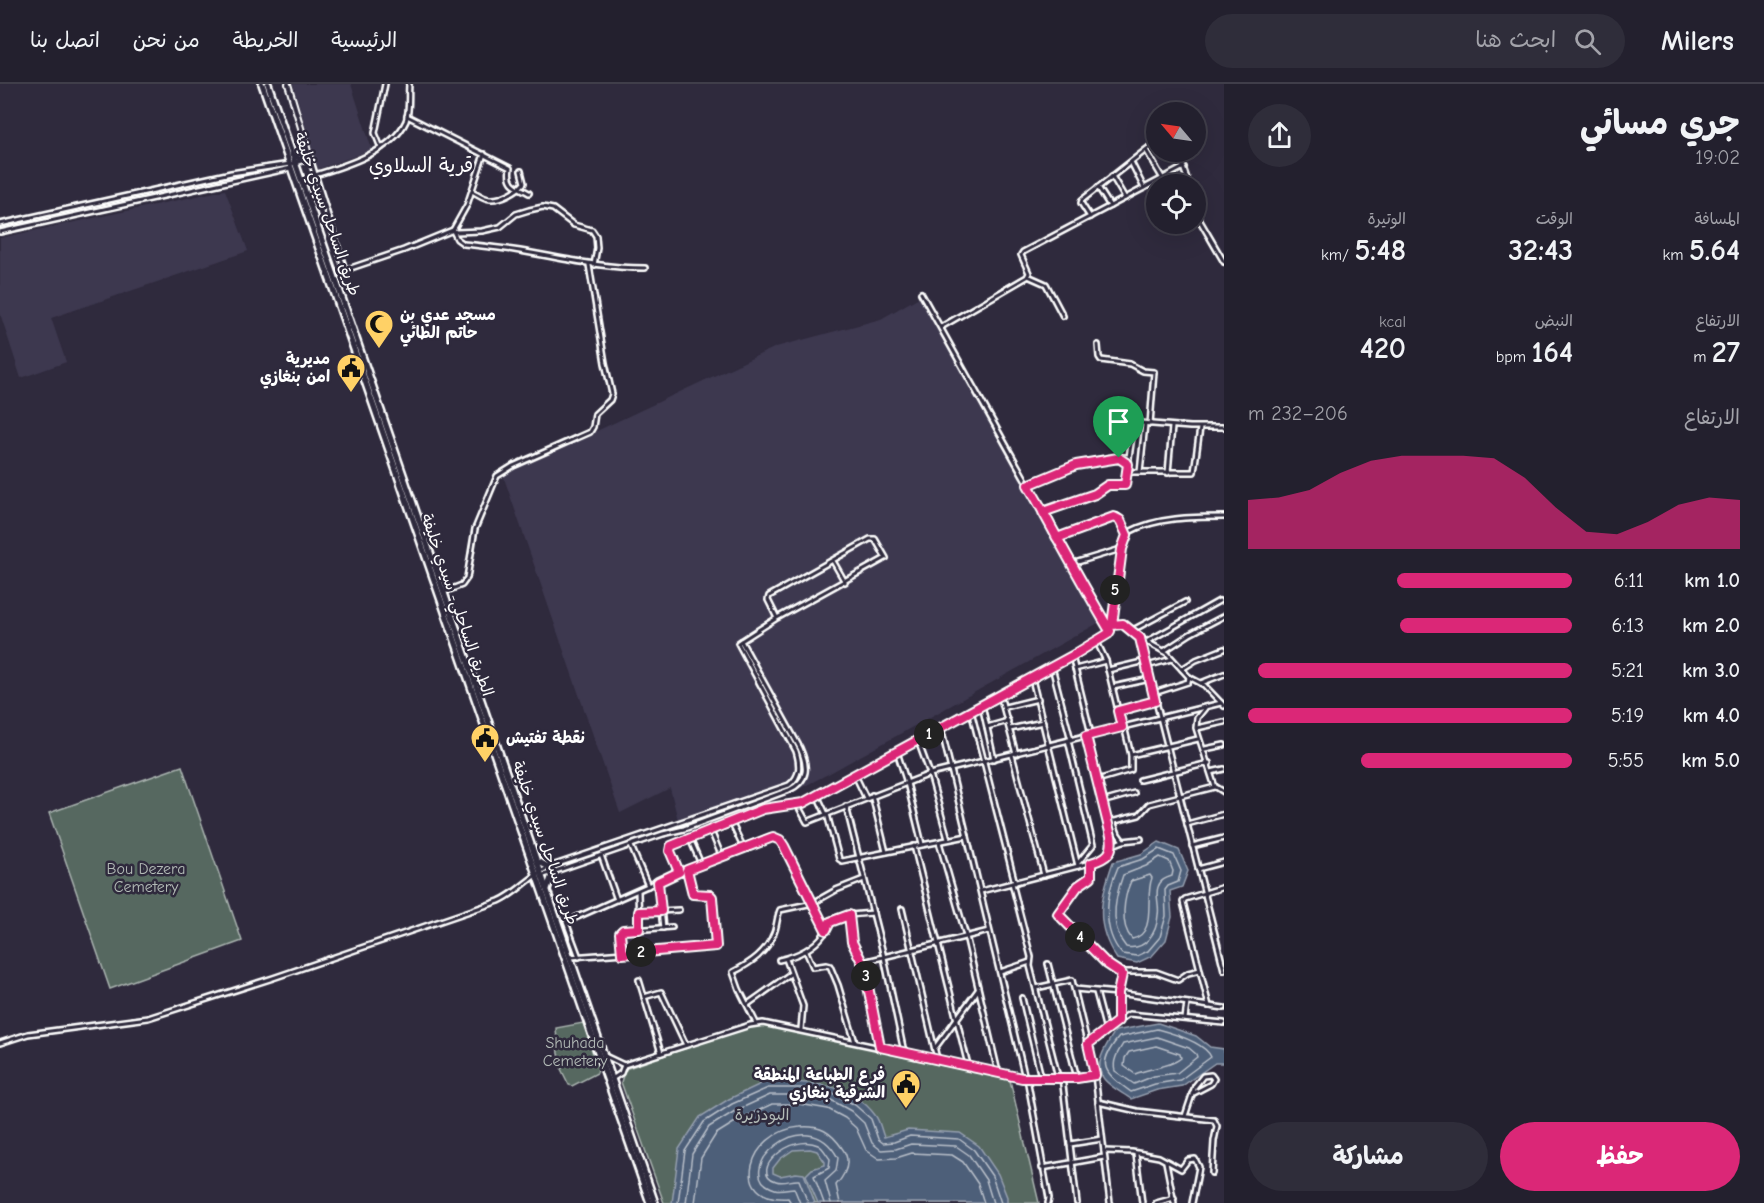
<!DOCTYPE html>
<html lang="ar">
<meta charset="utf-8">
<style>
:root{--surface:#23202e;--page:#2f2d3a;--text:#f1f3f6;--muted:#a3a3aa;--line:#403e4a;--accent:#db2777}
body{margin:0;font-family:"Comic Neue","Playpen Sans Arabic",sans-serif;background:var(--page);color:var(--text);direction:rtl;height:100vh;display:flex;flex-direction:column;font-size:22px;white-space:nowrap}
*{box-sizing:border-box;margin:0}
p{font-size:20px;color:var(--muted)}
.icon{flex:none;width:33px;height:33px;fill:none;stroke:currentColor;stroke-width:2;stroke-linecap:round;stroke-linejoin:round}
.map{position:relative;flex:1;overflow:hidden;direction:ltr}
.side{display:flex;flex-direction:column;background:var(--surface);width:540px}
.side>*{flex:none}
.needle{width:39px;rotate:299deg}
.controls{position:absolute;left:1146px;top:18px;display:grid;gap:12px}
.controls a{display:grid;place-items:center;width:60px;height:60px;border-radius:50%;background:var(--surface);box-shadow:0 6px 24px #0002,0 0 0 2px var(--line);font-size:30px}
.pin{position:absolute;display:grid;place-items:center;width:51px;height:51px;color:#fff;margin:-62px -26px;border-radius:50% 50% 50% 0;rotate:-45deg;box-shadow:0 0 6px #0007}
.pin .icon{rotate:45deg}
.km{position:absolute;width:30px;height:30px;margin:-15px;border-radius:50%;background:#222;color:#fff;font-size:16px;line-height:30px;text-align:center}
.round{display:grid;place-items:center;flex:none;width:63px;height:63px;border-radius:32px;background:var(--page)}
.summary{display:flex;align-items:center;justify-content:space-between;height:102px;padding:0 24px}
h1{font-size:33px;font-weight:700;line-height:45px}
.figures{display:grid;grid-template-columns:repeat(3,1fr);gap:9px;height:102px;padding:6px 24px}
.figures div{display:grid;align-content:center}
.figures b{font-size:30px;font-weight:700}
.figures small{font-size:16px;font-weight:400}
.figures p{font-size:16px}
.chart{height:168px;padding:12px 24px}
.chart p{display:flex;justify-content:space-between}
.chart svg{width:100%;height:108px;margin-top:6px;fill:var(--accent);opacity:.7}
.cta{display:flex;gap:12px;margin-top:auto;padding:12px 24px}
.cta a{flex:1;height:69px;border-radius:36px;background:var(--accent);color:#fff;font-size:24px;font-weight:700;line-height:69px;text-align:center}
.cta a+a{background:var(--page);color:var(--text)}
ul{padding:0 24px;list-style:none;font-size:20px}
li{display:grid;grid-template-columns:96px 72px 1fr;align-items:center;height:45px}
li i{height:15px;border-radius:8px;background:var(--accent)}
header{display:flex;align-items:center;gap:36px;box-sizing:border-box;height:84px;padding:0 30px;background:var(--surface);border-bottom:2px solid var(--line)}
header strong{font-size:28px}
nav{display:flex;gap:33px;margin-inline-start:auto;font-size:21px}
.search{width:420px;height:54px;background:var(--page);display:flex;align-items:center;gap:15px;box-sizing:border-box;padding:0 21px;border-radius:33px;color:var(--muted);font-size:22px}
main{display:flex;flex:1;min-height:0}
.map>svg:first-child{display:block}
</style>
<header>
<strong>Milers</strong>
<div class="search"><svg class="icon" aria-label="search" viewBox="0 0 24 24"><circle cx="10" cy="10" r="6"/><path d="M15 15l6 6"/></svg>ابحث هنا</div>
<nav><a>الرئيسية</a><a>الخريطة</a><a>من نحن</a><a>اتصل بنا</a></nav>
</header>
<main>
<section class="side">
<div class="summary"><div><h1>جري مسائي</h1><p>19:02</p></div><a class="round"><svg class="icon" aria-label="share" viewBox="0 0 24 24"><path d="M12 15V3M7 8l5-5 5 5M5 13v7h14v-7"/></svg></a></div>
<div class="figures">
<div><p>المسافة</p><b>5.64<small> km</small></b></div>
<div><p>الوقت</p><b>32:43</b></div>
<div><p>الوتيرة</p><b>5:48<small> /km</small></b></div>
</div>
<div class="figures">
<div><p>الارتفاع</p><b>27<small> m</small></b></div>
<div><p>النبض</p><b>164<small> bpm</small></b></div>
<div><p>kcal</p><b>420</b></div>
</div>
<div class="chart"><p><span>الارتفاع</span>206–232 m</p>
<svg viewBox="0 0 160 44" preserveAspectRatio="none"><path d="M0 44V24L10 23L20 20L30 13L40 8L50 6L60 6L70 6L80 7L90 15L100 27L110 37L120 38L130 33L140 26L150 23L160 24V44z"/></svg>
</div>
<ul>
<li><b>1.0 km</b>6:11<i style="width:54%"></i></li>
<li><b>2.0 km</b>6:13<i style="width:53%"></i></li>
<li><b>3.0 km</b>5:21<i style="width:97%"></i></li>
<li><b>4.0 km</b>5:19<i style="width:100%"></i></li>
<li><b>5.0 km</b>5:55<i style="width:65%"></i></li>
</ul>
<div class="cta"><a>حفظ</a><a>مشاركة</a></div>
</section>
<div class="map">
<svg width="1224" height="1119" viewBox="0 0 1224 1119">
<rect width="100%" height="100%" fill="#2f2a3d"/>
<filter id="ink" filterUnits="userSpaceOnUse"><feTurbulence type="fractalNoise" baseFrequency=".0167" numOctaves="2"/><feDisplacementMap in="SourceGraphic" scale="12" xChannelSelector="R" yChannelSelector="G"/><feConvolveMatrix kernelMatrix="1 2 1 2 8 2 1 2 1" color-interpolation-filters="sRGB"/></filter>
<g filter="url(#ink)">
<g fill="#3e3950">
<path d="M293,0h58l21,66 -54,19z"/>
<path d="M225,106l23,61 -197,67 15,44 -45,16 -21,-65v-75z"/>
<path d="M921,212l179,326 -270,151 -35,18 -112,49 -13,-52 -50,25 -117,-338 273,-128 105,-28z"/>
</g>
<g fill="#566860" stroke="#aab4b0" stroke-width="1.5">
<path d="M182,682l60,175 -132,48 -61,-176z"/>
<path d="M583,939l15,46 -1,4 -25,13 -3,-1 -8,-16 3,-3 -6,-12 -2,-26z"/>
<path d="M763,941l246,51 30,127h-375l-43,-121 4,-13 120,-41z"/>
</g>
<g fill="#4e5f79" stroke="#959faf" stroke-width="1.5">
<path d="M1159,758l20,8 9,21 -6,16 -12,4 2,26 -6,23 -14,16 -15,7 -20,-4c-23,-34 -17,-60 -4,-97l28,-8z"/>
<path d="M1158,939l38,13 14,11 14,2v14h-9l-33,23 -25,4 -26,9c-8,-6 -21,-12 -27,-20 -12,-14 3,-35 11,-48z"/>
<path d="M767,997c38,1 83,0 108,34 5,6 6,15 9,22l24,-7 52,3 19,13 19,28 9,23v6h-189l-12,-28 6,-6 13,-4v-3l-8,-11 -7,-2 -17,1 -13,9 -7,9v5l7,3 16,-3 8,1 11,29h-143l7,-54 21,-32 29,-18z"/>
</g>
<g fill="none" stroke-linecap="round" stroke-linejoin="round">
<g stroke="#b8bfc9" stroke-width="1.5">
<path d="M1159,765l15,6 7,16 -3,11 -10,4 -3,4 1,26 -6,21 -12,14 -11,5 -15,-2c-21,-24 -16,-60 -4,-87l25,-8z"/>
<path d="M1160,773l9,4 4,10 -1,5c-6,2 -12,4 -14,11 -3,9 2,19 0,28 -1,18 -13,36 -32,32 -17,-20 -11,-50 -3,-72l23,-9z"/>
<path d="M1150,791l2,3c-8,18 6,56 -20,61 -13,-14 -8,-42 -1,-58z"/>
<path d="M1157,945c15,4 48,14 54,28l-31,23 -25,4 -24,8c-26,-19 -36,-26 -12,-55z"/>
<path d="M1157,953l32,11 7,6 1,3 -20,16 -23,3 -20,8 -19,-13c-3,-10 3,-19 8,-27z"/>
<path d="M1156,962l24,8 1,4c-10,9 -32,10 -46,16l-11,-8 1,-8 4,-6z"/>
<path d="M678,1119l7,-52 19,-29 28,-18 36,-16h32l33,5 22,12 16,14 7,20 5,4 11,-1 16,-6 49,3 15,11 18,26 9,27"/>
<path d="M686,1119l6,-49 17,-27 26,-16 35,-16h30l31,5 20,11 13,12 8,20 9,7 15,-1 15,-5 45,2 13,9 17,25 7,23"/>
<path d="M695,1119l6,-45 15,-24 24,-15 32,-15h27l29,5 17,9 11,10 10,22 13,9 17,-1 16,-5 40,2 11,7 15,22 6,19"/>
<path d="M791,1119l-3,-5c-60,4 -40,-67 12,-71 20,-2 31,5 42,21 10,13 4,26 -6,37l4,18"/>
<path d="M800,1119l-6,-15c-6,0 -13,3 -19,1 -49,-15 32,-92 63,-31l-2,13 -11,10 6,22"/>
<path d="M808,1119l-9,-23c-7,-1 -15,4 -23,1 -29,-9 16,-49 42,-36 5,2 8,9 12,14l-1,9 -15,8 10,27"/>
</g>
<g stroke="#fff" stroke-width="8">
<g id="minor">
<path d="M407,32l103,52c-3,17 7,18 19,25"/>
<path d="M381,64l-6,-15 10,-49"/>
<path d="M1146,66l17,29"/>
<path d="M1178,68l9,27 -4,5"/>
<path d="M310,74l35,112 59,-20 49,-20 3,2 26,-1 18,-4 16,-13 13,-4 14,-3 10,2 21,16 18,5 4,6 1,12 -3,17"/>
<path d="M1131,78l13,26"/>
<path d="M315,91c30,-9 77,-23 91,-54 4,-11 2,-25 3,-37"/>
<path d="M1112,92l13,22"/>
<path d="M1098,103l12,19"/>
<path d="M472,107c6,3 12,8 18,8 11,1 27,-8 34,-16l-3,-12"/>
<path d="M1196,130l28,48"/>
<path d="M1090,133l-9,-14 1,-3 74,-58"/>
<path d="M0,140l231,-51 59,-9"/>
<path d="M453,146l14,-25 17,-51"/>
<path d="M453,147l4,8 7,5c18,2 37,4 56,7 42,7 81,17 125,17"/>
<path d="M0,148l291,-64"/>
<path d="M1028,192l18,8 17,32"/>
<path d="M921,209l189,338"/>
<path d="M941,243l86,-50 2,-4 -8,-18 2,-3 161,-85"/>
<path d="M1098,261l1,12 2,3 29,4 13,7 11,1 -4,52"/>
<path d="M1128,338l62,5h34"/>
<path d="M1127,388h67l6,-44"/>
<path d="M1140,388l5,-48"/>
<path d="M1168,389l4,-46"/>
<path d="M1028,401l48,-20 39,-8h14"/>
<path d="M1043,428l52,-18 13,-9h17l9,-62"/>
<path d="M1057,454l60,-22 3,4 7,15"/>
<path d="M833,477l12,21"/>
<path d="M1071,480l50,-15"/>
<path d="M444,508l18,-7 5,-7 8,-49 22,-53 16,-10 77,-34 3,-5 2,-13 15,-14 2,-6 -7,-31 -16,-98"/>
<path d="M1113,541l10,-1 17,14 27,15 22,24 15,8 20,21"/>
<path d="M1131,547l54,-29"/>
<path d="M1140,554l84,332"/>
<path d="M1148,557l71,-40"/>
<path d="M1097,558l9,19 16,66"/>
<path d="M1164,567l26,-17 34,-18"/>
<path d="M1072,572l19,78"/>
<path d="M1147,582l25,-7"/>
<path d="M1052,583l19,73"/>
<path d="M1075,585l31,-8"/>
<path d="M1182,585l14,-9 28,-11"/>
<path d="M1108,586l38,-9"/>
<path d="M1032,595l46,187"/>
<path d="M1201,599l23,-9"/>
<path d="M1113,603l37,-8"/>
<path d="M1154,609l34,-11 1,-5"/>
<path d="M1000,611l16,59"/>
<path d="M982,621l12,54"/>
<path d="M1005,623l33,-8"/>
<path d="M971,627l44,172"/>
<path d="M1118,627l37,-10"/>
<path d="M987,643l21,-6"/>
<path d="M941,644l84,350"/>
<path d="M1197,644l27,-6"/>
<path d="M1010,645l33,-7"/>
<path d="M1068,656l25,105 -15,18"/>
<path d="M918,657l12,33 18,65"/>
<path d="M1205,665l19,-4"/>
<path d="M897,668l10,31 15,61"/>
<path d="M1012,671l32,120"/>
<path d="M1131,671l67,-16"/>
<path d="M1211,688l13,-3"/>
<path d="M855,691l11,23"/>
<path d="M1097,696l34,-10v-15l-7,-29"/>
<path d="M1140,696l69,-17"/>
<path d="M1216,703l8,5"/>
<path d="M817,711l9,19"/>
<path d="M872,711l14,57"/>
<path d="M1102,718l32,-9"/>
<path d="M797,720l10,18 123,-48 291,-71"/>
<path d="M846,722l38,151 20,95"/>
<path d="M827,730l12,45 3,2 125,-25"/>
<path d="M1113,737l5,13 5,7"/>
<path d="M731,738l12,25"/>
<path d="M1107,739l32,-8 10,-11 66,-17 -19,-59 1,-10 8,-10"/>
<path d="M1187,740l37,-10"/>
<path d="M711,747l10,24"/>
<path d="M690,755l11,25"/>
<path d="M939,758l27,94 32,136"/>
<path d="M1113,761l10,-4 18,-2"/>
<path d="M631,762l17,40"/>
<path d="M914,762l54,219"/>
<path d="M1192,762l32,-8"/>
<path d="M601,771l16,45"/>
<path d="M1091,779v14l-13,9 -20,27 49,51 15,8 -5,38 1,11"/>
<path d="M1198,785l26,-7"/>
<path d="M679,788l-9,-21 1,-5 92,-37 40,-6 269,-147 36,-22 4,-9 10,-76 7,-17c28,-15 64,-15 95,-15"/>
<path d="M541,792l122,-42 21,-5 105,-39c20,-9 19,-24 11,-42l-59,-107"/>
<path d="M658,798l5,46"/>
<path d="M1012,799l19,74 -1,9 28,111"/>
<path d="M638,807l1,38"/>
<path d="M981,807l117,-30 12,-8 3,-8 -2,-9 -24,-100"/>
<path d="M902,825l35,150"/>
<path d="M639,828l40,-2"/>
<path d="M849,831l3,27 12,24 16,81"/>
<path d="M806,867l7,16 13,-2 4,1 8,19 17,57"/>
<path d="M622,870l-1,-23 51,-4"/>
<path d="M571,873l145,-11 -4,-49 -2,-2 -17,-1 -6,-24"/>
<path d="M579,873l-13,-35 113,-50 91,-35 10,3 4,6 42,84"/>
<path d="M786,875l17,47 -2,23"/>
<path d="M779,876c18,-4 34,-11 45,-26 2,-4 3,-10 7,-12 10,-8 29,-8 42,-9"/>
<path d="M863,878l126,-31"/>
<path d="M1048,880l29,114"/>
<path d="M1000,888l30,-10"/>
<path d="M1123,888h33l22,8 10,-7 12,-3"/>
<path d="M639,896l22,73"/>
<path d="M1075,905l43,4 106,15"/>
<path d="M1096,908l10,38"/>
<path d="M644,913l17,-5 25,53"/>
<path d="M1022,914l19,79"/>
<path d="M748,920l42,-30"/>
<path d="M1209,922l-26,-104 2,-3 39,-12"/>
<path d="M1185,935l2,-16"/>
<path d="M756,939l-17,-34 -6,-17c18,-9 34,-20 41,-39 3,-7 3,-16 6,-23l33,-7 23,-13 28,-11"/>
<path d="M0,959l28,-9 120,-16 125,-40 226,-77c19,-8 31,-25 50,-34l240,-82c12,-9 11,-21 7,-34l-58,-108 39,-25 107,-59 2,-1 -11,-19h-5l-101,57 -1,4 9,18"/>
<path d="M1088,960l30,-23 11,-7 95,9"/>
<path d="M935,964l43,-58"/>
<path d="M605,972l19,9 126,-40 13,-2 259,55h55l18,-3 -23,-95 -36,8"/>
<path d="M1095,991l15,128"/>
<path d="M1062,993l15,126"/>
<path d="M1027,994l22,120 -1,5"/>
<path d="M612,995l9,-6 3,-8"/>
<path d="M1098,1018l39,9 77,9 3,6 -3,15 -2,32"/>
<path d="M1185,1032l10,-30 8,-10 8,-1 3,4 -3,5 -19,10"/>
<path d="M1070,1060l32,-5"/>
<path d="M1104,1067l28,1 27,5 22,12 7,-9 7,-1 4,8 -7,36"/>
<path d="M1136,1070l6,49"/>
<path d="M1166,1078l8,41"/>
<path d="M1042,1084l62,-11"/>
<path d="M1156,1119l18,-5"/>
</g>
</g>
<g stroke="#fff" stroke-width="8">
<path id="tertiary" d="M288,0l22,74 -17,5"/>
</g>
<g stroke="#fff" stroke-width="10">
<g id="trunk">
<path d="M262,0l388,1119"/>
<path d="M268,0l387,1119"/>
<path d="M292,71l12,5"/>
<path d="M537,777l12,6"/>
<path d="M547,805l6,-17"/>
</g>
</g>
<use href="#minor" stroke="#2f2a3d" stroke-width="3"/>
<use href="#tertiary" stroke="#2f2a3d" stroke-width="4"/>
<use href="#trunk" stroke="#2f2a3d" stroke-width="5"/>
</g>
</g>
<g fill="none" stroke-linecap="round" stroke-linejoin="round" filter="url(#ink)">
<g stroke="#fff" stroke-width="12">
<path id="route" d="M1119,374l9,6 -3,21h-17l-13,9 -52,18c22,40 44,80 67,119l-2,3 -36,22 -269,147 -40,6 -92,37 -1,5 9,21 -21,10 3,29 -22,1v17l-16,1 -3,3 2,21 94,-8 -4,-49 -2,-2 -17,-1 -6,-24 86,-33 7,3 4,6 42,84 4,-8 19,-7 3,27 12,24 16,81 142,31h55l18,-3 -7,-31 30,-23v-28l4,-19 -15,-10 -49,-50 20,-28 13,-9v-14c16,-5 23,-10 20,-27l-25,-100 36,-9 -4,-16 37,-10 -15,-63 -17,-14 -11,1 10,-76 5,-14 -7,-15 -6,-3 -57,21c-9,-18 -19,-36 -29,-53l48,-20 43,-7"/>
</g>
<use href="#route" stroke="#db2777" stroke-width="8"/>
</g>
<defs>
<g id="mosque-pin" transform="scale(1.5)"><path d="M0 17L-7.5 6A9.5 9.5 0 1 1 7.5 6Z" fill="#ffd166" stroke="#2f2a3d"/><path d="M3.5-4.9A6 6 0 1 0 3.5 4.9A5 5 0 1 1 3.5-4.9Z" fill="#111"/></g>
<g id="civic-pin" transform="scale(1.5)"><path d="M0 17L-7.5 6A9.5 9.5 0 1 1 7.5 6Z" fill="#ffd166" stroke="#2f2a3d"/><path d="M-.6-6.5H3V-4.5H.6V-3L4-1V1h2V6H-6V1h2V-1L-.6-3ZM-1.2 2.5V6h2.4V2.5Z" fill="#111"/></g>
</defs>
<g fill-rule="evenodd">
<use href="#mosque-pin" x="379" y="240"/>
<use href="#civic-pin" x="351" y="284"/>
<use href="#civic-pin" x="485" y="654"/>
<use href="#civic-pin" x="906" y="1000"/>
</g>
<g text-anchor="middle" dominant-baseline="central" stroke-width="5" stroke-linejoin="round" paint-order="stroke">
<g font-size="16" fill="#fff" stroke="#2f2a3d">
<text transform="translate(327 130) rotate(71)">طريق الساحل سيدي خليفة</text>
<text transform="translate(457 521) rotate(71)">الطريق الساحلي- سيدي خليفة</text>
<text transform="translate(545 759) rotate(71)">طريق الساحل سيدي خليفة</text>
</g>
<g font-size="16" font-weight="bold" fill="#fff" stroke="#2f2a3d" text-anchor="start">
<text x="400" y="231">مسجد عدي بن<tspan x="400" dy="18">حاتم الطائي</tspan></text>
<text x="330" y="275" text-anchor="end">مديرية<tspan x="330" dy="18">امن بنغازي</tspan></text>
<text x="506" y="654">نقطة تفتيش</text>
<text x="885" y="991" text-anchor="end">فرع الطباعة المنطقة<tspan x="885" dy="18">الشرقية بنغازي</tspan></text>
</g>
<g font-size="16" fill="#b3bbb7" stroke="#2f2a3d">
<text x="146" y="785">Bou Dezera<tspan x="146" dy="18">Cemetery</tspan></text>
<text x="575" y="959">Shuhada<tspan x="575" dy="18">Cemetery</tspan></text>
<text x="762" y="1031">البودزيرة</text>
</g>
<g font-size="20" fill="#fff" stroke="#2f2a3d">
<text x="421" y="81">قرية السلاوي</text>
</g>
</g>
</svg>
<div class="controls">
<a><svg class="needle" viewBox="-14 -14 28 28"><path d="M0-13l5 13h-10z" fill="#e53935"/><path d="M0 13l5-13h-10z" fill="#a3a3aa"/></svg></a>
<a><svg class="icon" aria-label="locate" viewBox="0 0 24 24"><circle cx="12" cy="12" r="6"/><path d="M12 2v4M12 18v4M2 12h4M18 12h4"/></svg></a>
</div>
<div class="pin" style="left:1119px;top:374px;background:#1e9e55"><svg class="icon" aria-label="arrive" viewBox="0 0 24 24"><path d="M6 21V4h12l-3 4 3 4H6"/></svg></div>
<b class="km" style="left:929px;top:650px">1</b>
<b class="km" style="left:641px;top:868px">2</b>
<b class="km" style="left:866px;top:892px">3</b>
<b class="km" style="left:1080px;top:853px">4</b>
<b class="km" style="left:1115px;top:506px">5</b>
</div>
</main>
